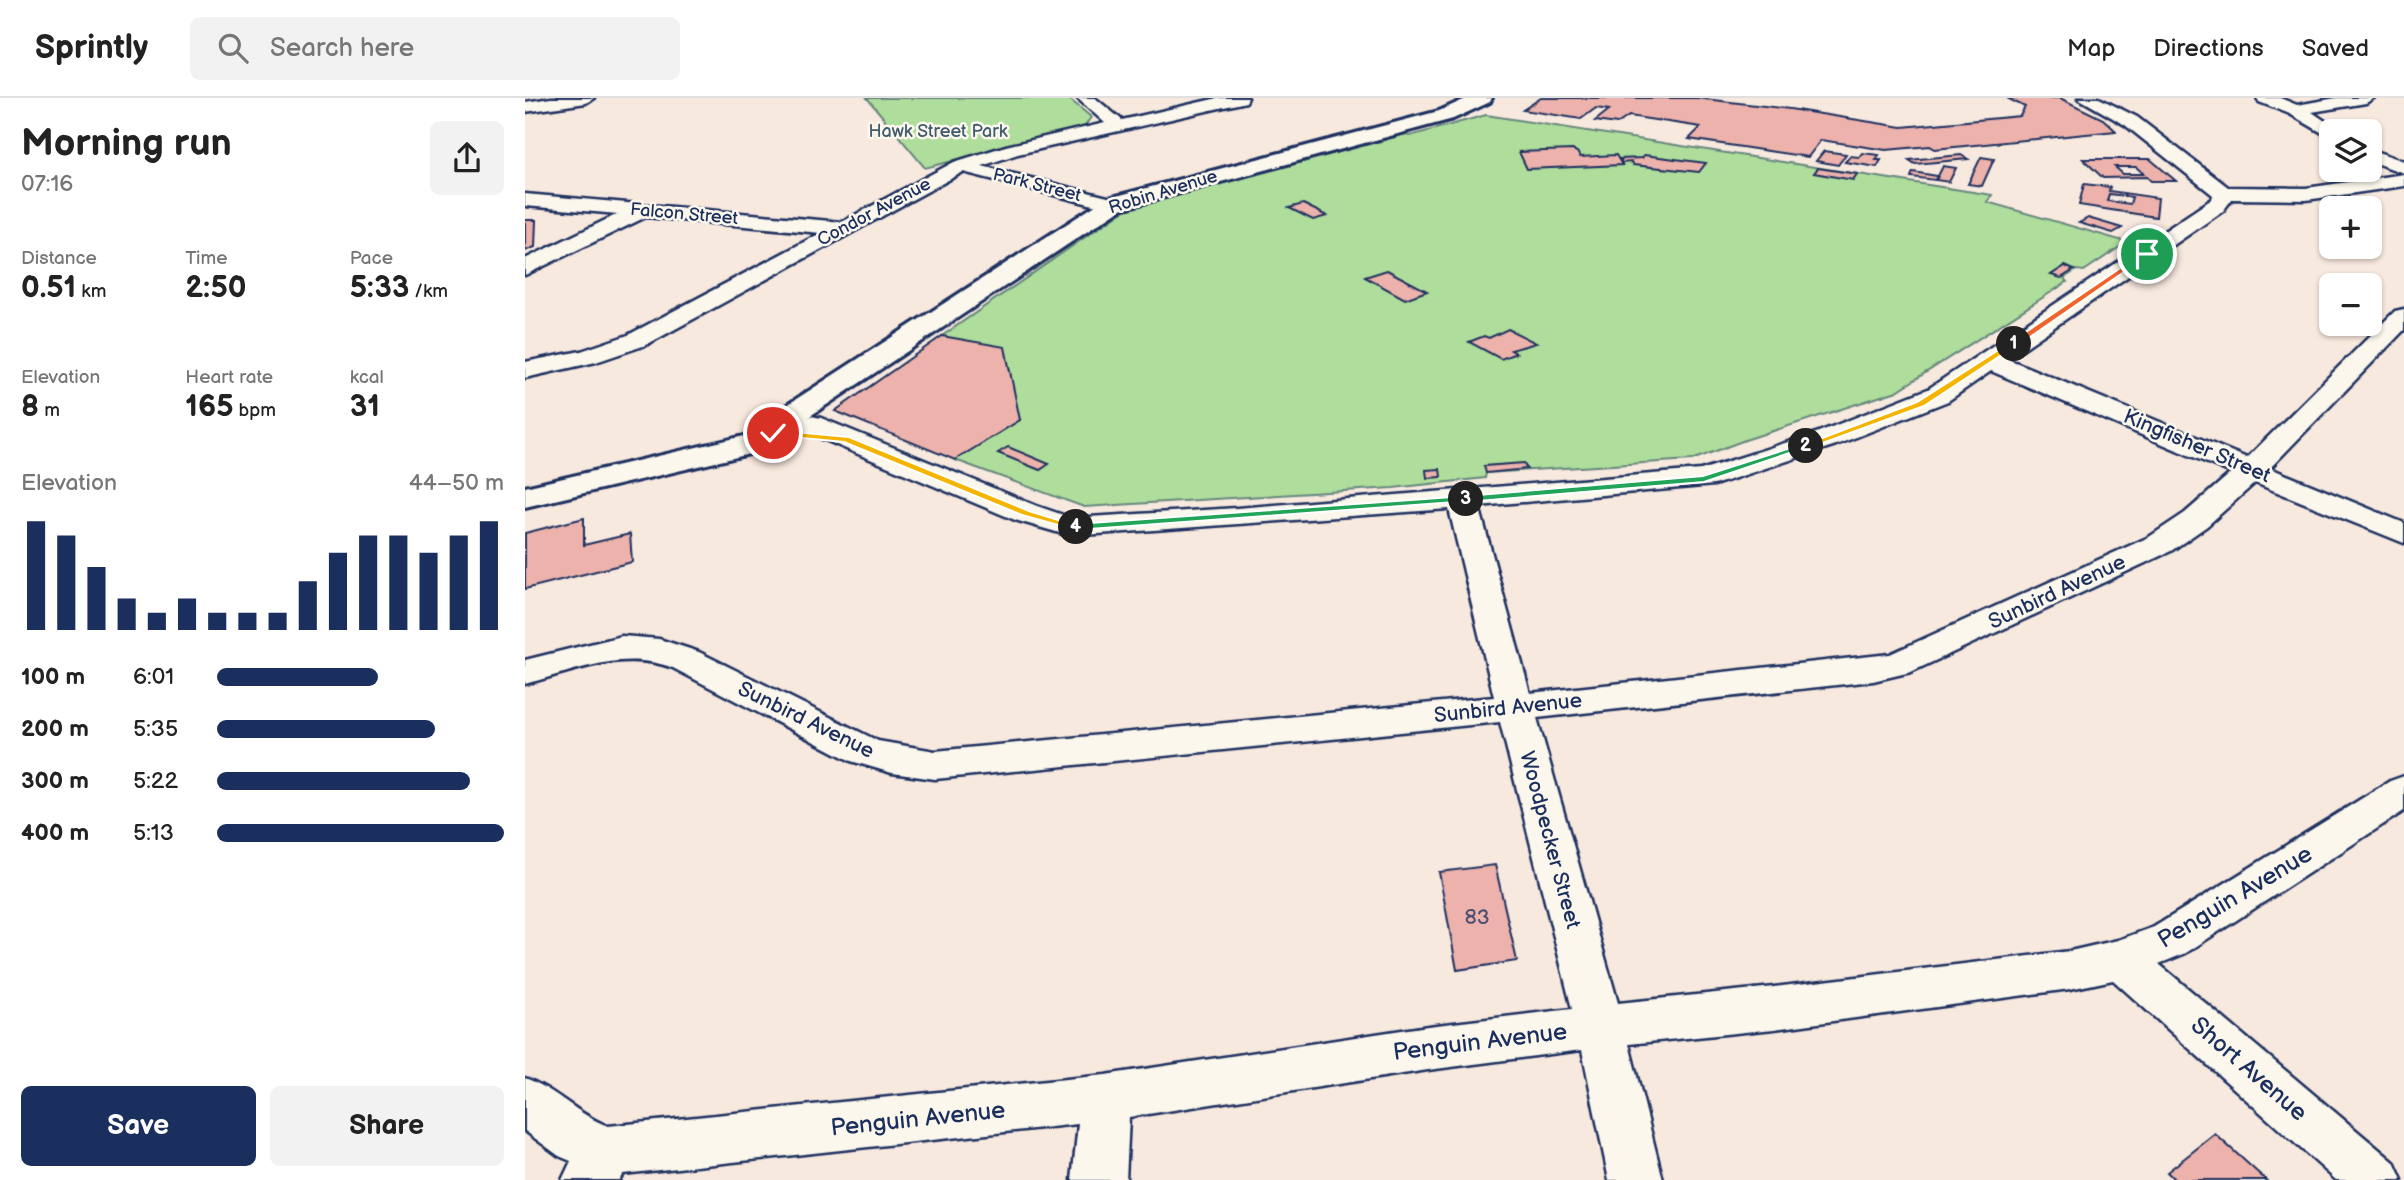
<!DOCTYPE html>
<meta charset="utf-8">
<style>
:root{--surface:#fff;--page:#f2f2f2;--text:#222;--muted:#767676;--line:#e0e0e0;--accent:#1b2f5e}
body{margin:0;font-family:"Balsamiq Sans",sans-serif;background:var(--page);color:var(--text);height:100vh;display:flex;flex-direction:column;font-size:26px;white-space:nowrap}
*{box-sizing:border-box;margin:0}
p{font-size:23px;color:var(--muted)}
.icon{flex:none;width:38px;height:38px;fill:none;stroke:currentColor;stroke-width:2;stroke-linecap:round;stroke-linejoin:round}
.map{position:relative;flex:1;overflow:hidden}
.side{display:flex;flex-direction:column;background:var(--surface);width:525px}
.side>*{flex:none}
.buttons{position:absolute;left:1794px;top:21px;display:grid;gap:14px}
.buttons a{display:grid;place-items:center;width:63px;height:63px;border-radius:10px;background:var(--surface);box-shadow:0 2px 5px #0004;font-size:35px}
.pin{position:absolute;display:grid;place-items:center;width:60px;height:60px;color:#fff;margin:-30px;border:4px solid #fff;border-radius:50%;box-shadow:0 2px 7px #0007}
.km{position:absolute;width:35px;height:35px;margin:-18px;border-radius:50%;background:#222;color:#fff;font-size:19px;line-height:35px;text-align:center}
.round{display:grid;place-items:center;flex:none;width:74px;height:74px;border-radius:10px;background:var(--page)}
.headline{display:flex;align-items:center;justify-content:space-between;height:119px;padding:0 21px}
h1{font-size:38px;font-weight:700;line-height:52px}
.stats{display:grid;grid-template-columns:repeat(3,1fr);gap:10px;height:119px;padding:7px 21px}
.stats div{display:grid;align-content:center}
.stats b{font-size:30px;font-weight:700}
.stats small{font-size:19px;font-weight:400}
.stats p{font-size:19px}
.chart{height:196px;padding:14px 21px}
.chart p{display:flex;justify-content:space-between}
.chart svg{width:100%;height:126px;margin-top:7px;stroke:var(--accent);stroke-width:6}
.action{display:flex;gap:14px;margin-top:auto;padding:14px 21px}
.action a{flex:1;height:80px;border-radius:10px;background:var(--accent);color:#fff;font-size:28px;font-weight:700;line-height:80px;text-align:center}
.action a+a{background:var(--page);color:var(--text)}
ul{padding:0 21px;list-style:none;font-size:23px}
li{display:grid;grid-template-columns:112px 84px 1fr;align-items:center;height:52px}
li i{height:18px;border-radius:9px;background:var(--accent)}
header{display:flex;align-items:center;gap:42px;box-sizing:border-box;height:98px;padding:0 35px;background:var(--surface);border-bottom:2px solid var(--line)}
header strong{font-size:33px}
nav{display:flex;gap:38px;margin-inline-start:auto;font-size:24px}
.search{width:490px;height:63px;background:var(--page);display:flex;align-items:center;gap:18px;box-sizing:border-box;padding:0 24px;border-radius:10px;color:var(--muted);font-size:26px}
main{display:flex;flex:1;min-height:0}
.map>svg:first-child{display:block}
</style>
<header>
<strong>Sprintly</strong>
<div class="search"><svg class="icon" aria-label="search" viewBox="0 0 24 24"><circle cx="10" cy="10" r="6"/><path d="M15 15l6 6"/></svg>Search here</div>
<nav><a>Map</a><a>Directions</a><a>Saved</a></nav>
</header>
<main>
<section class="side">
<div class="headline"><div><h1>Morning run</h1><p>07:16</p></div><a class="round"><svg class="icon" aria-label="share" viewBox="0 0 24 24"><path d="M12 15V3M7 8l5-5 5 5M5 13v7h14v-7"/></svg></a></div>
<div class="stats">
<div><p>Distance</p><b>0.51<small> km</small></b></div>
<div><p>Time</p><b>2:50</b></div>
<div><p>Pace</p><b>5:33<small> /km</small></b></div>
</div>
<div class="stats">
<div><p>Elevation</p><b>8<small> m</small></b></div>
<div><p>Heart rate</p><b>165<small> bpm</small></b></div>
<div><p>kcal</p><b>31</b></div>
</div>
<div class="chart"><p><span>Elevation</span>44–50 m</p>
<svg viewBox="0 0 160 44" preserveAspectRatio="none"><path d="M5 44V6M15 44V11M25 44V22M35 44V33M45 44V38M55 44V33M65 44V38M75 44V38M85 44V38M95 44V27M105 44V17M115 44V11M125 44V11M135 44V17M145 44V11M155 44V6"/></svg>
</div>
<ul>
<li><b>100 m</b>6:01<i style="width:56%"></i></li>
<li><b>200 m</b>5:35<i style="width:76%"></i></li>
<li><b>300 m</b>5:22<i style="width:88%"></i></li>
<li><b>400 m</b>5:13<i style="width:100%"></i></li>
</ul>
<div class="action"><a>Save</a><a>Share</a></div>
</section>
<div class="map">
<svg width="1879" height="1082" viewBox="0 0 1879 1082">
<rect width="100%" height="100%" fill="#f8e9df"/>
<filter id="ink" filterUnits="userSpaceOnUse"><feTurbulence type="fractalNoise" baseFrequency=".0143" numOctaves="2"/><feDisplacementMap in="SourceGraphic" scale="14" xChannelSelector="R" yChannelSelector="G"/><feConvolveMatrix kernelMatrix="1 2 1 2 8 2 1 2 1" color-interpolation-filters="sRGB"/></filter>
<g filter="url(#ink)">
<g fill="#afdd9c" stroke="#65867d" stroke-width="2">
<path d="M342,0h201l23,19 -7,11 -159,40z"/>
<path d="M961,17l506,80 -5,7 140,40 -43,29 -7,-1 -13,8 3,4 -170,109 -152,49 -53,20 -206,13 -1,5 -92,10 -309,19 -129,-47 65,-41 -78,-83 184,-127 280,-75 4,2z"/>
</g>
<g fill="#edb2ac" stroke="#1b2f5e" stroke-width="2" fill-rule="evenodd">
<path d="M1016,0h155l94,11 112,18 118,-11 5,-9 -18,-9h53l43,21 13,12 -181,18 -5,-3 -44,4 -65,-10 -13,17 -119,-18 12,-12 -72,-11 -12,8 -22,-3 14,-11 -13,-2 -15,11 -58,-9z"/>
<path d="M1047,52l5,2 3,5 36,-2 6,10 -95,4 -8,-17z"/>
<path d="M1299,53l22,3 -8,11 -22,-4z"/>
<path d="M1337,55l17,2 -3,5h5l-4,7 -32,-5 5,-6 9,1z"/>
<path d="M1119,57l62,8 -7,9 -66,-7 -2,-3 -9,1 -2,-4 22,-1z"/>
<path d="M1436,57l7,4 -53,5 -6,-4z"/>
<path d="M1456,59l13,2 -12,27 -14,-2z"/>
<path d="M1558,61h67l26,22h-25l-4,-4 -44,1zM1590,69h21l8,7h-21z"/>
<path d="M1418,68l13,2 -7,14 -13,-2z"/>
<path d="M1293,70l39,6 -4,6 -39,-7z"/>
<path d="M1388,74l24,4 -2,4 -24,-3z"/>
<path d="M1559,86l26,3 -1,4 49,7 -2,19 -77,-12zM1584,96l23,3 -2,7 -23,-3z"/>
<path d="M778,106l24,12 -14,4 -24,-12z"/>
<path d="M1563,120l34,10 -9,5 -34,-10z"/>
<path d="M0,122h11l-1,27 -10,4z"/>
<path d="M1540,168l9,4 -13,8 -10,-3z"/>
<path d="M862,172l40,21 -22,8 -40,-22z"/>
<path d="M983,231l28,14 -25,7 5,3 -15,6 -32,-17 15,-6 5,2z"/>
<path d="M417,238l63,11 15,73 -65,40 -120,-49z"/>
<path d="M483,349l41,17 -9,6 -42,-17z"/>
<path d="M999,365l3,6 -41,4 -2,-7z"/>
<path d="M915,371l1,8 -14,1 -1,-8z"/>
<path d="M59,420v27l46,-11 2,28 -107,27v-56z"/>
<path d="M970,767l22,96 -60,9 -18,-98z"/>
<path d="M1690,1036l51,46h-91l-8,-8z"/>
</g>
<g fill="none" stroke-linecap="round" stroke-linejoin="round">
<g stroke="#1b2f5e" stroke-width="5">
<g id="street">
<path d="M26,0h43l-8,5 -61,9v-10z"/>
<path d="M552,0h18l27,22 96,-22h30l-2,4 -228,52 -36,12 138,34 3,4 -3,4 -7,2 -150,-38 -317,173 -50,17 -71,16v-16l56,-11 47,-16 193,-102 -175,-16 -121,58v-16l93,-45 -93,-8v-12l317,28 112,-60 52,-16 99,-23z"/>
<path d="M1553,0h21l38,19 91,70 78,1 98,-14v12l-98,14 -74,-1 -9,12 -215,148 239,99 148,-147 9,-2v21l-134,138 134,55v20l-149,-60 -48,43 -36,25 -260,121 -38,9 -336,37 81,285 156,-16 296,-36 48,-11 36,-13 236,-146 14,-5v35l-218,142 -27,11 235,198 8,18h-66l-223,-200 -43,9 -296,40 -145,15 34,136h-54l-27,-130 -154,20 -299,47 -3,63h-54l6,-56 -455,50 -4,6h-57l9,-19 -12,-5 -34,-25v-53c30,11 53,37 83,48l497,-51 323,-49 144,-17 -72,-287 -565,57 -43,-6 -41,-12 -178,-93c-51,-19 -97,3 -148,16v-24l97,-24 37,3 40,13 179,89 57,10 559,-54 -45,-188 -379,27 -55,-16 -214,-90 -4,-6 4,-6 10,-2 10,2 216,88 35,12 165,-10 464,-38 115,-37 112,-44 284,-190 1,-4 -88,-70zM1466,273l240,102 -46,40 -36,24 -259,117 -360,39 -51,-187 235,-21 122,-40 112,-44z"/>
<path d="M1732,0h23l17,7 39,-7h38l-8,5 -54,9 25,17 2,2h-8v7l-41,-24 -31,-12z"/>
<path d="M1844,51l35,12v12l-35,-12z"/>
</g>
</g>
<g stroke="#1b2f5e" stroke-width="6">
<path id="secondary" d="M943,0h24l-2,4 -37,17 -332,90 -329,219 9,8 -5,7 -271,64v-20l249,-58 -8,-7 4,-6 335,-217 334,-88z"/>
</g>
<use href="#street" fill="#fbf7ec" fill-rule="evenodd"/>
<use href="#secondary" fill="#fbf7ec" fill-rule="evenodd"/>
</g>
</g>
<path fill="#f0652b" stroke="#fff" stroke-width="2" d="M1619,154l6,2 -133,92h-6v-4z"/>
<path fill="#f5b400" stroke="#fff" stroke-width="2" d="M1486,244l7,2 -94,62 -115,42 -8,-2 116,-44z"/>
<path fill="#22a559" stroke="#fff" stroke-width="2" d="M1278,346l7,2 -106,36 -238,20 -5,-3 5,-3 237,-20z"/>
<path fill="#22a559" stroke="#fff" stroke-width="2" d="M941,398l5,3 -2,2 -393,29 -5,-3 5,-3z"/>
<path fill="#f5b400" stroke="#fff" stroke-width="2" d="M248,332l76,7 180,74 52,16 -5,3 -54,-15 -178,-73 -74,-7 -1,-2z"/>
<g text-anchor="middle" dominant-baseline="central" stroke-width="5" stroke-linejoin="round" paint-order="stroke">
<g font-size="18" fill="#405a6e" stroke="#fbf7ec">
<text x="413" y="33">Hawk Street Park</text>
</g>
<g font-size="18" fill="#1b2f5e" stroke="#fbf7ec">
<text transform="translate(512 87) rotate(14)">Park Street</text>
<text transform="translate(638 94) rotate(-17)">Robin Avenue</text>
<text transform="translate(349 114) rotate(-28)">Condor Avenue</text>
<text transform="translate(159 116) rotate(5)">Falcon Street</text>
</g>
<g font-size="21" fill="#1b2f5e" stroke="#fbf7ec">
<text transform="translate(1672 348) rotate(23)">Kingfisher Street</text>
<text transform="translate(1532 494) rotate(-25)">Sunbird Avenue</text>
<text transform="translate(983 610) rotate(-6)">Sunbird Avenue</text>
<text transform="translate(281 622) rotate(26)">Sunbird Avenue</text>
<text transform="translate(1025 742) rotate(75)">Woodpecker Street</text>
</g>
<g font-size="21" fill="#505072">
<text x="952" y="819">83</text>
</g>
<g font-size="24" fill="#1b2f5e" stroke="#fbf7ec">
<text transform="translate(1710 799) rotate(-31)">Penguin Avenue</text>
<text transform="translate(955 944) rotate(-7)">Penguin Avenue</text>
<text transform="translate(1724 971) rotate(41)">Short Avenue</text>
<text transform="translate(393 1021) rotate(-6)">Penguin Avenue</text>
</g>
</g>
</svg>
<div class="buttons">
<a><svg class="icon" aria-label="layers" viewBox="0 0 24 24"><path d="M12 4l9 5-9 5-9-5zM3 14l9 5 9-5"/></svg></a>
<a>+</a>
<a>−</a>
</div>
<div class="pin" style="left:1622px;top:156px;background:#1e9e55"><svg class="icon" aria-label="arrive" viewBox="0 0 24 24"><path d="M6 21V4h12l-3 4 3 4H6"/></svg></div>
<div class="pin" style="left:248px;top:335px;background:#d93025"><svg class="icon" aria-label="check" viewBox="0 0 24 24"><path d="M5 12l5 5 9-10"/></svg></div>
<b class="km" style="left:1489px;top:246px">1</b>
<b class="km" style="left:1281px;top:348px">2</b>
<b class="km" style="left:941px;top:401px">3</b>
<b class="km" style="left:551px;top:429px">4</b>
</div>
</main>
